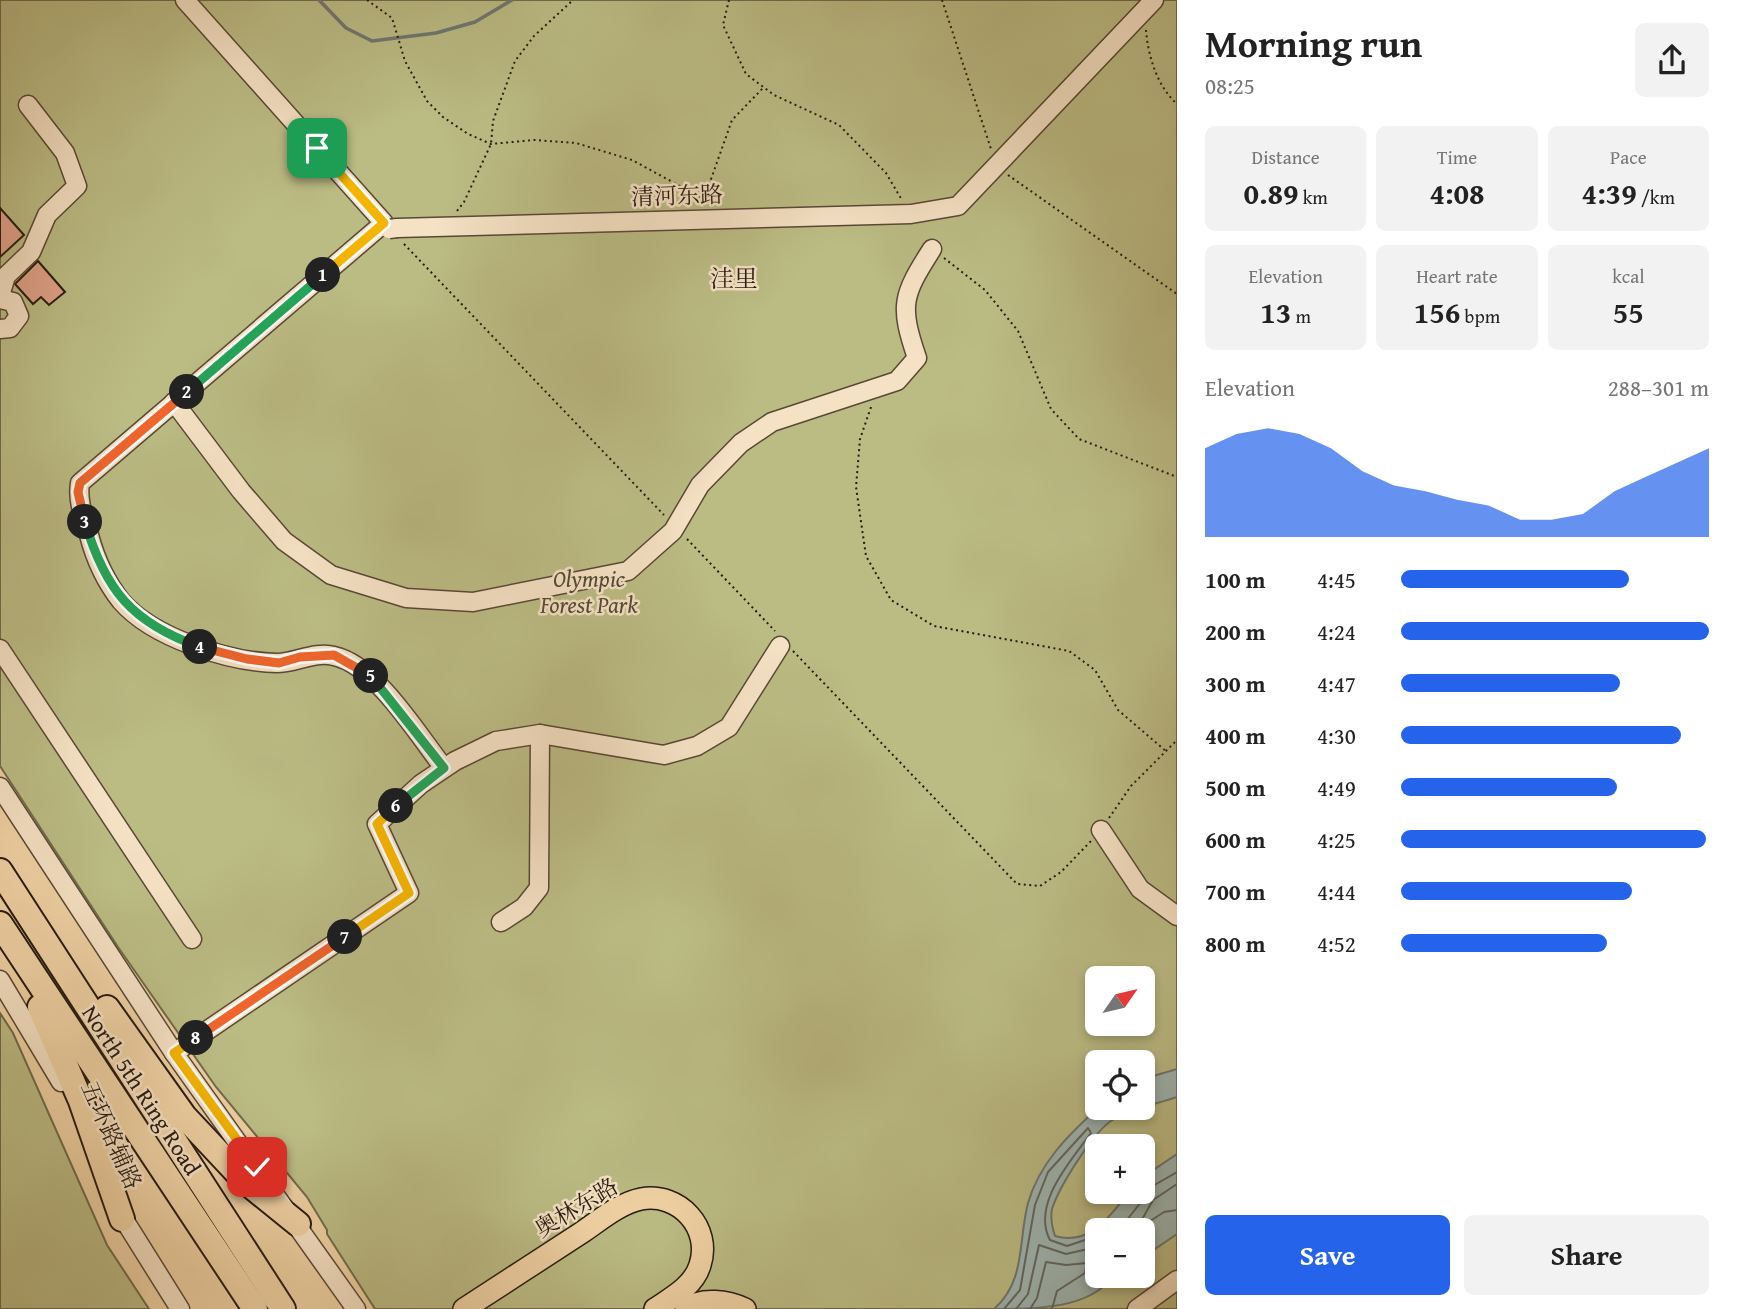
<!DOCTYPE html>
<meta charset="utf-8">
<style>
:root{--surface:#fff;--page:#f2f2f2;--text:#222;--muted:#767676;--accent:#2563eb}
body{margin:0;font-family:"Gentium Book Plus","Noto Serif SC",serif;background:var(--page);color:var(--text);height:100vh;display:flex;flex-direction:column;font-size:26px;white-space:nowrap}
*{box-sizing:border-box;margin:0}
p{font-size:23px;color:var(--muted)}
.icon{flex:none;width:38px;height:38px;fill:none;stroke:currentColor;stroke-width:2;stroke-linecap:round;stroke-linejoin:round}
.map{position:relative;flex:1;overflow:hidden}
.drawer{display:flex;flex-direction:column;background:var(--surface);width:560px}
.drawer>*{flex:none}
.needle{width:46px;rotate:56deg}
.buttons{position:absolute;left:1085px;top:966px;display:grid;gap:14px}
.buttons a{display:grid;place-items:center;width:70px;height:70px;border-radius:10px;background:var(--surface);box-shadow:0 4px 10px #0003;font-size:35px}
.pin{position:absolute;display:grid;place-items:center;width:60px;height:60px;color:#fff;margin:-30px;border-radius:14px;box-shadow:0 4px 10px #0006}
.km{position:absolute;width:35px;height:35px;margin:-18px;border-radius:50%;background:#222;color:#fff;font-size:19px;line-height:35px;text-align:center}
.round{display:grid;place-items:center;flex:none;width:74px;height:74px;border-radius:10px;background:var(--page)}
.summary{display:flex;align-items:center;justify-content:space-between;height:119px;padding:0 28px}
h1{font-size:38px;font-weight:700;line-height:52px}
.figures{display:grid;grid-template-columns:repeat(3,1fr);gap:10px;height:119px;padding:7px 28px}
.figures div{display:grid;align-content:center;border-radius:10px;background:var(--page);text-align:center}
.figures b{font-size:30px;font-weight:700}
.figures small{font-size:19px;font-weight:400}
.figures p{font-size:19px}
.chart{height:196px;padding:14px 28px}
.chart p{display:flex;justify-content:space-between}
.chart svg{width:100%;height:126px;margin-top:7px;fill:var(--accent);opacity:.7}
.cta{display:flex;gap:14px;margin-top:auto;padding:14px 28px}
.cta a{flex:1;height:80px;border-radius:10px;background:var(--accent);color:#fff;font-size:28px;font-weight:700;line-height:80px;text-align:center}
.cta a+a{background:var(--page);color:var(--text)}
ul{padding:0 28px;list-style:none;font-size:23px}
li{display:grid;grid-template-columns:112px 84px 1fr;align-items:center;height:52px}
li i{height:18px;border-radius:9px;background:var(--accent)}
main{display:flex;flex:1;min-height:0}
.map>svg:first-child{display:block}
</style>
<main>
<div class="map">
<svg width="1177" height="1309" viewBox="0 0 1177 1309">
<rect width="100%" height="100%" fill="#efd1a4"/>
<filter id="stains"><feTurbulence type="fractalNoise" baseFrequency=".00286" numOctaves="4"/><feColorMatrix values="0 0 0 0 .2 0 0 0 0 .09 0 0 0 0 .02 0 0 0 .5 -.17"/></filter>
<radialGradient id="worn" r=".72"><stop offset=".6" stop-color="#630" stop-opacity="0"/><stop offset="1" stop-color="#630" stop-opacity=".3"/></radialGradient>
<g fill="#bbbb84" stroke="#716b4a" stroke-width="2" fill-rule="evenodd">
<path d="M0,0h1177v1309h-802l-48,-75v-4l-20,-33 -91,-110 -98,-140 -118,-181zM1097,978h46v46h-46zM1097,1062h46v46h-46zM1097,1146h46v46h-46zM1097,1230h46v46h-46z"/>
<path d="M0,1013l13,20 94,212 42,64h-149z"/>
</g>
<path fill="#9eb5b1" stroke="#6e7771" stroke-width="2" d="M1177,1069v28c-20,7 -44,11 -63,22 -20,11 -55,68 -62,90 -2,10 0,18 3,27 36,10 55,-20 74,-44h14v-15l34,-23v80l-34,23v-27h-46v46h16c-23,33 -77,33 -119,33 32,-28 24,-68 34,-106 11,-39 40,-68 70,-95h45v-29z"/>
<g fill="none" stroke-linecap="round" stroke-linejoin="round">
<g stroke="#626861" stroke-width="2">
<path d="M1177,1184l-24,16 -13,23 4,2 20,-13 13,-2"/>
<path d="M1119,1230l22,-28 3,-11 33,-19"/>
<path d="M1004,1309l16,-19 15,-85 13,-33 40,-44 3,5c-20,28 -60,71 -41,107l17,6 30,-10"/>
<path d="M1016,1309l12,-15 11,-49 27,9 31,-7"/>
<path d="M1030,1309l7,-11 9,-36 20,3 21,-2 -2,10 -28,18 -5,18"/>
</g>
<path stroke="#6e7771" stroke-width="3.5" d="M319,0l27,28 26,13 64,-8 39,-11 37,-22"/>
</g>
<g fill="#e0a289" stroke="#271b11" stroke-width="2">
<path d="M0,208l24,27 -24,22z"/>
<path d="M38,261l27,31 -16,13 -8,-8 -8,7 -18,-20z"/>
</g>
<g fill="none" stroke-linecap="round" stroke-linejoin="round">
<g stroke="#594836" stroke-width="21">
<g id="minor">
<path d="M185,0l199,223 -304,260c-3,17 4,35 9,52 6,23 17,47 32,66 32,37 108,61 156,62 18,0 38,-12 57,-7 42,9 84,79 110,112"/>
<path d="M397,228l514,-14 47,-8 196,-206"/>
<path d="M0,296l6,-20 25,-24 16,-37 30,-29 -12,-33 -37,-48"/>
<path d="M0,299l13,3 6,14 -9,12 -10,1"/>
<path d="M174,402l67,89 43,50 47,34 75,23 67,4 155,-31 45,-40 27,-46 41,-42 31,-21 125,-41 20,-23c-18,-53 -15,-62 15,-109"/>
<path d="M0,649l192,290"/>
<path d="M0,787l174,266 182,256"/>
<path d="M1101,830l39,59 37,27"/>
<path d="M501,922l23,-15 15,-19 1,-154"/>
<path d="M0,980l61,102"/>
<path d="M174,1053l235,-160 -32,-69 44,-40 34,-23 41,-20 44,-7 124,21 33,-9 32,-19 51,-81"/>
<path d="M118,1210l62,99"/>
<path d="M1137,1309l40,-29"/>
</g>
</g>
<g stroke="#271b11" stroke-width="24">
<g id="major">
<path d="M464,1309c39,-25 78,-51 117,-76 18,-12 39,-30 60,-34 38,-7 71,29 59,66 -6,21 -29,33 -45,44"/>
<path d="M686,1309c16,-12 42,-8 59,0"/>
</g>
</g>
<g stroke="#271b11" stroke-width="28">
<g id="highway">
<path d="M0,871l283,438"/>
<path d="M0,924l255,385"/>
<path d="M40,1007l41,94 41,118"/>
<path d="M107,1008l77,108 61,65 53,43"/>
</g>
</g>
<g stroke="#271b11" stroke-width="2" stroke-dasharray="2 3.5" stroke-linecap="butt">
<path d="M367,0l25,18 13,43 22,40 16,16 25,17 23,10 43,-4 42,3 56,17 57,31 12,13"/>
<path d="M729,0l-6,25 23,49 28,21 65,30 47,48 16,27"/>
<path d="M942,0l49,149"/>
<path d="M1146,30c2,26 11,56 31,74"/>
<path d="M1008,175l169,119"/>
<path d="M699,198l11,-16 22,-62 31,-32"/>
<path d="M457,211l7,-9 27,-58 2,-23 22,-60 19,-25 39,-36"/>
<path d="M404,244l260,271"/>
<path d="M944,258l41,32 33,41 33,78 28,30 98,38"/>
<path d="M871,407l-11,32 -4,48 10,69 25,44 43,26 135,25 26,19 23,40 49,42"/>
<path d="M687,539l88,92"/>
<path d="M793,651l224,233 23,2 21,-14 30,-31"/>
<path d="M1109,818l22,-32 46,-46"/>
</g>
<use href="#minor" stroke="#f5e1c4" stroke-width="18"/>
<use href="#major" stroke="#efd1a4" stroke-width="21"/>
<use href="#highway" stroke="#efd1a4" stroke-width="24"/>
<g stroke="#594836" stroke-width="21" stroke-linecap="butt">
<path id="minor-bridge" d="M389,229l8,-1"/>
</g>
<use href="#minor-bridge" stroke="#f5e1c4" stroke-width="18"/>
</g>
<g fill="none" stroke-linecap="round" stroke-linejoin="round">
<g stroke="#fff" stroke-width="14">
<path id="split-1" d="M317,148l67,75 -61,52"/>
</g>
<g stroke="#fff" stroke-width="14">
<path id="split-2" d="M187,392l136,-117"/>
</g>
<g stroke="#fff" stroke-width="14">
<path id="split-3" d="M85,522l-7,-30 2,-9 107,-91"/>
</g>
<g stroke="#fff" stroke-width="14">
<path id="split-4" d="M85,522c20,68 47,101 115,125"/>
</g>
<g stroke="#fff" stroke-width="14">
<path id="split-5" d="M200,647l47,12 32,4 21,-6 34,-2 37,21"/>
</g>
<g stroke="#fff" stroke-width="14">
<path id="split-6" d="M371,676l73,92 -48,38"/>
</g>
<g stroke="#fff" stroke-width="14">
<path id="split-7" d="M345,937l64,-44 -32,-69 19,-18"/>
</g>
<g stroke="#fff" stroke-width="14">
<path id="split-8" d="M196,1038l149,-101"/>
</g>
<g stroke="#fff" stroke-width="14">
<path id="split-9" d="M196,1038l-22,15 83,114"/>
</g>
<use href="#split-1" stroke="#f5b400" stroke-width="9"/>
<use href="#split-2" stroke="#22a559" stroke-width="9"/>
<use href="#split-3" stroke="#f0652b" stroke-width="9"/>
<use href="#split-4" stroke="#22a559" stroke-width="9"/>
<use href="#split-5" stroke="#f0652b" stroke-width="9"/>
<use href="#split-6" stroke="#22a559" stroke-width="9"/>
<use href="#split-7" stroke="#f5b400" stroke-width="9"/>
<use href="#split-8" stroke="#f0652b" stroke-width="9"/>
<use href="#split-9" stroke="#f5b400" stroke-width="9"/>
</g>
<g text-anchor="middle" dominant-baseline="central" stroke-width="5" stroke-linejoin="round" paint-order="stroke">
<g font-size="23" fill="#271b11" stroke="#f5e1c4">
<text transform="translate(677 195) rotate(-2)">清河东路</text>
<text transform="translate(142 1090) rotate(57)">North 5th Ring Road</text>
<text transform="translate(112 1135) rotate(66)">五环路辅路</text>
<text transform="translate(576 1207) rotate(-31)">奥林东路</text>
</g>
<g font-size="23" font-style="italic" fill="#534b34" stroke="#f5e1c4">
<text x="589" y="578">Olympic<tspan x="589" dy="26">Forest Park</tspan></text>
</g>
<g font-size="24" fill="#271b11" stroke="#f5e1c4">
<text x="734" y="278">洼里</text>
</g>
</g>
<rect width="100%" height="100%" filter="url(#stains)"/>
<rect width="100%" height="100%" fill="url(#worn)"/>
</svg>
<div class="buttons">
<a><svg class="needle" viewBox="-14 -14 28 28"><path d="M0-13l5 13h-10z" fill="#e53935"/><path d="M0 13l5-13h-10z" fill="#767676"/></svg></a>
<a><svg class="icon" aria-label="locate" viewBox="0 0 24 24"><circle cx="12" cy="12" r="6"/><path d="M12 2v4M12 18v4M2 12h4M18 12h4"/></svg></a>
<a>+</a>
<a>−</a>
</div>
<div class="pin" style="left:317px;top:148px;background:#1e9e55"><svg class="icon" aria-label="arrive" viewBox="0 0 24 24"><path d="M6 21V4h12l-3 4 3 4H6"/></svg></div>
<div class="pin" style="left:257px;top:1167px;background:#d93025"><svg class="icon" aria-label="check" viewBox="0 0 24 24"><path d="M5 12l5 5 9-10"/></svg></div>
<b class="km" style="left:323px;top:275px">1</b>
<b class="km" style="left:187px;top:392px">2</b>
<b class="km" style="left:85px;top:522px">3</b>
<b class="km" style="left:200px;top:647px">4</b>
<b class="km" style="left:371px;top:676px">5</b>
<b class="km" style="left:396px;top:806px">6</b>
<b class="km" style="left:345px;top:937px">7</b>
<b class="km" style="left:196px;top:1038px">8</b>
</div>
<section class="drawer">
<div class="summary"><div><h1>Morning run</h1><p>08:25</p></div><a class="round"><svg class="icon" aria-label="share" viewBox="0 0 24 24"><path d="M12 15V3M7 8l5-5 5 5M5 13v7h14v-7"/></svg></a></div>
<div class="figures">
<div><p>Distance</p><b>0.89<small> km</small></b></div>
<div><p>Time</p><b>4:08</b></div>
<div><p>Pace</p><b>4:39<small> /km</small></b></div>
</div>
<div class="figures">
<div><p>Elevation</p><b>13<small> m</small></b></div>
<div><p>Heart rate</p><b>156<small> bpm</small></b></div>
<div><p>kcal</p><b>55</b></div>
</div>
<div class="chart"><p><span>Elevation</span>288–301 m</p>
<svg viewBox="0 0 160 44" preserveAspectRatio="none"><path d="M0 44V13L10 8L20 6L30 8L40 13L50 21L60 26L70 28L80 31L90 33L100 38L110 38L120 36L130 28L140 23L150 18L160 13V44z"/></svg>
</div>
<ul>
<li><b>100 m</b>4:45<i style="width:74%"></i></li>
<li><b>200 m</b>4:24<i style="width:100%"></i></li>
<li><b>300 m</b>4:47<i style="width:71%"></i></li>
<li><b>400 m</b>4:30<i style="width:91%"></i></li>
<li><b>500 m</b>4:49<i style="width:70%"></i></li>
<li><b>600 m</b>4:25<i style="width:99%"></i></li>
<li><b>700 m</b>4:44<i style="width:75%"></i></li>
<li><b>800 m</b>4:52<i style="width:67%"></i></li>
</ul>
<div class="cta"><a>Save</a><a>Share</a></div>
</section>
</main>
